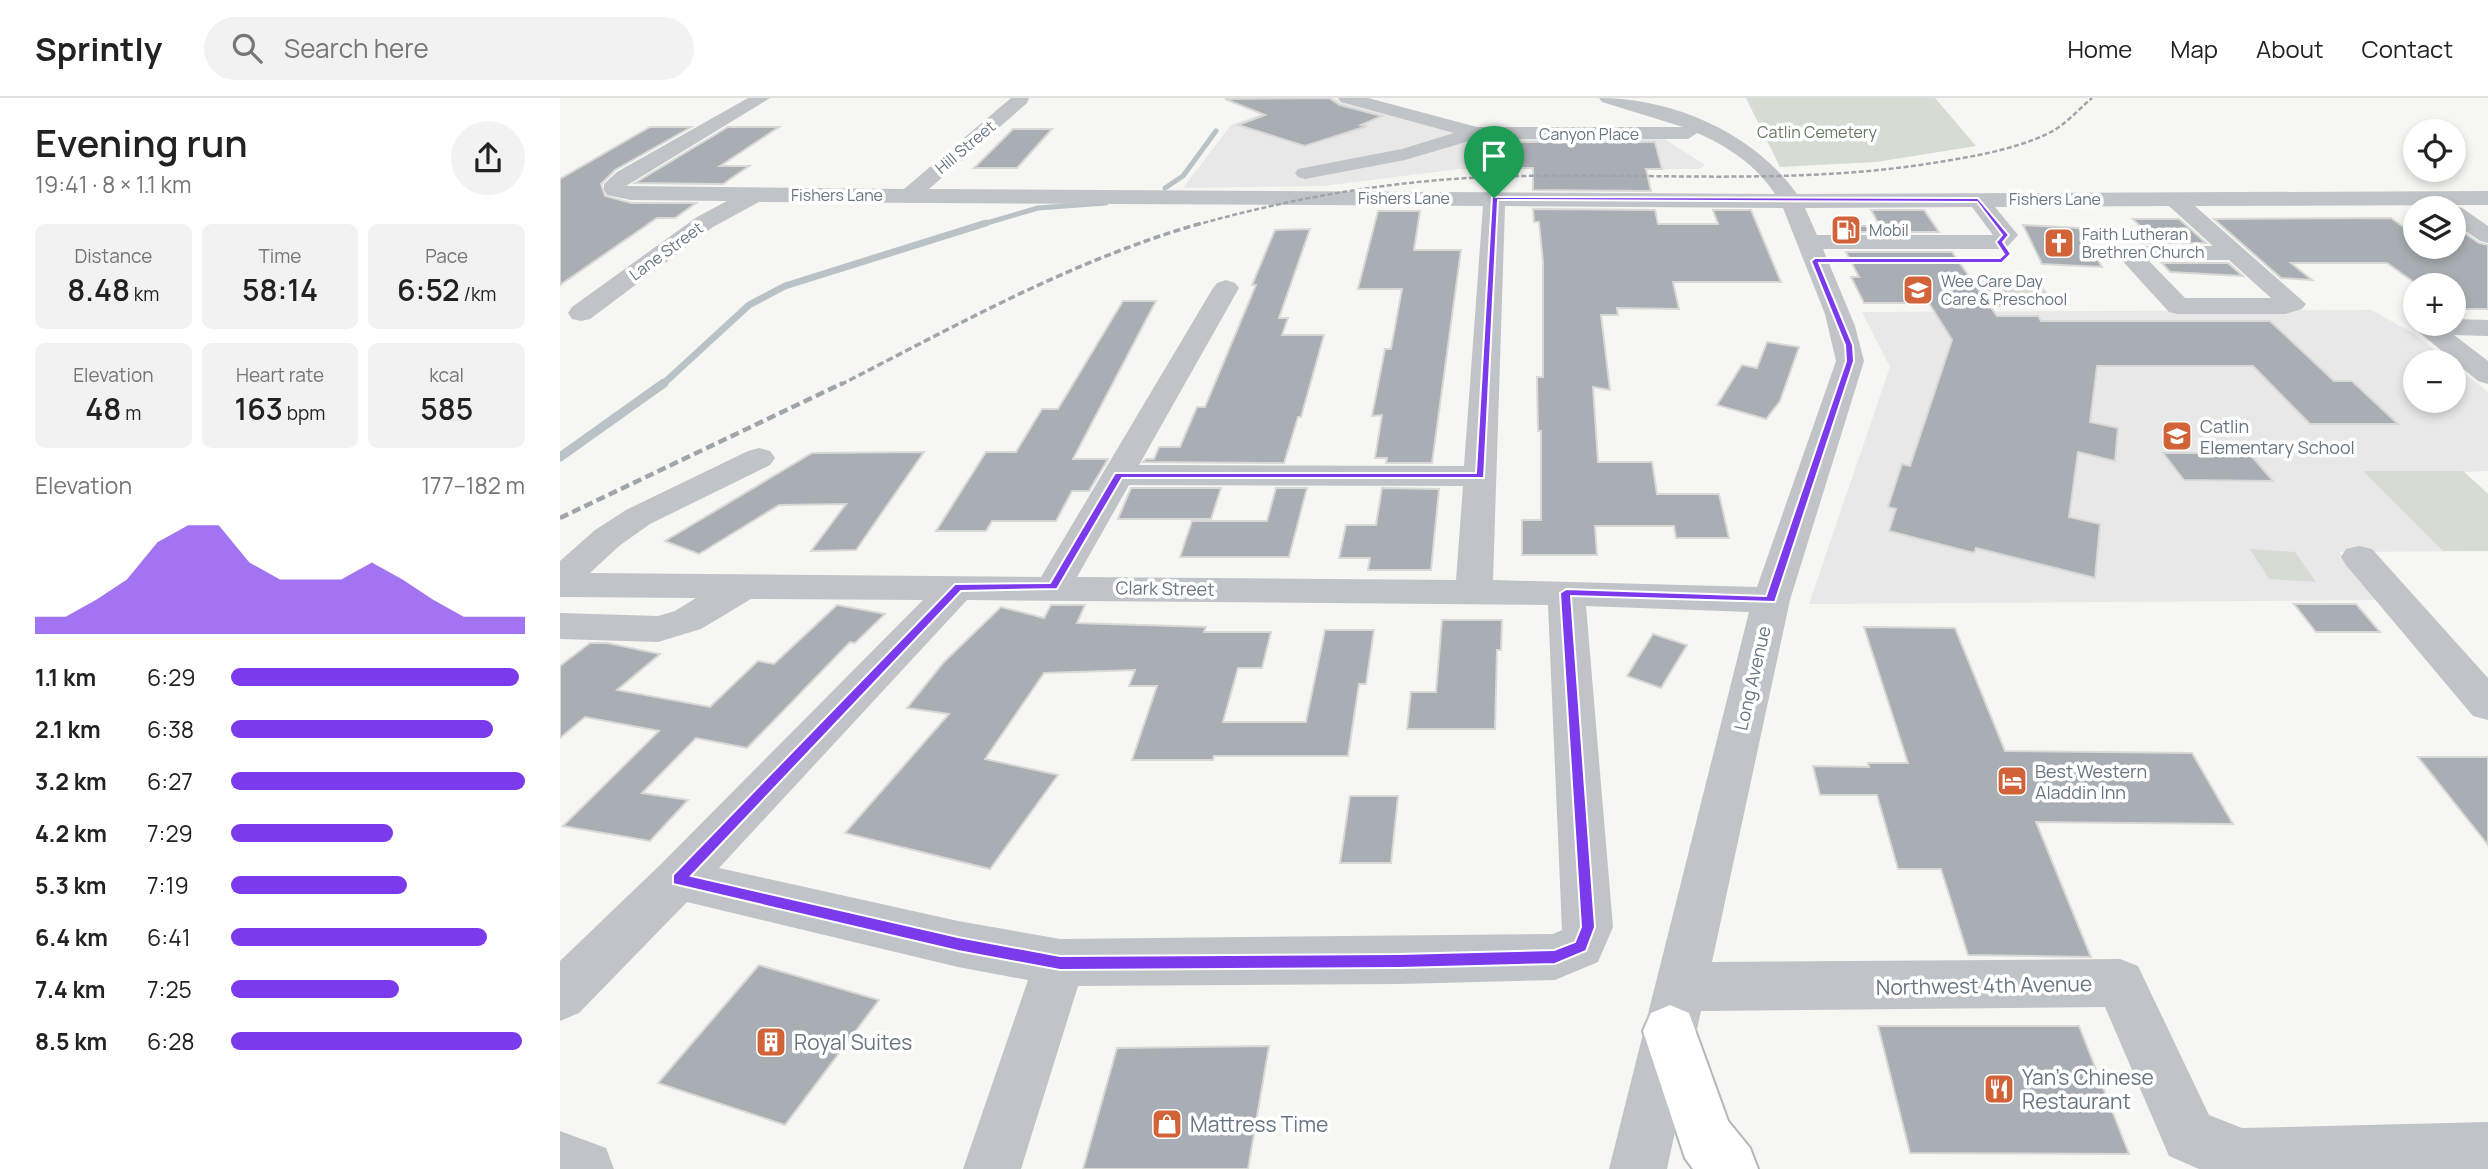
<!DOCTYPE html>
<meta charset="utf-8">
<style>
:root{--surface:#fff;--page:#f2f2f2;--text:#222;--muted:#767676;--line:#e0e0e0;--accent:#7c3aed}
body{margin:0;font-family:Manrope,sans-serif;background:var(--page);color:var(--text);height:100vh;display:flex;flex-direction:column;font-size:26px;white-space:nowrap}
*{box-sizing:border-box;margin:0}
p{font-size:23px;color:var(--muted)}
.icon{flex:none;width:38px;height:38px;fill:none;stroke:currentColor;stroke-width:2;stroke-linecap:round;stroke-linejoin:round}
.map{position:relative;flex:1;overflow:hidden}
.panel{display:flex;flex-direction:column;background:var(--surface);width:560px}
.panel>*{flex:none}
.buttons{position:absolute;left:1843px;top:21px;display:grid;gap:14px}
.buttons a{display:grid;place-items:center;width:63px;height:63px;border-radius:50%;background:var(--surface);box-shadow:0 4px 10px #0003;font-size:35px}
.pin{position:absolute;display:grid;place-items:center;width:60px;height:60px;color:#fff;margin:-72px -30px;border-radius:50% 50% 50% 0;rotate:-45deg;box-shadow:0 0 7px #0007}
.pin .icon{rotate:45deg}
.round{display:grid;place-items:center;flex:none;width:74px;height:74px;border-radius:37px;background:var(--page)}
.headline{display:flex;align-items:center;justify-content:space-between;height:119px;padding:0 35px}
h1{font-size:38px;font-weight:600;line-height:52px}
.stats{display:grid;grid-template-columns:repeat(3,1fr);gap:10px;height:119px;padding:7px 35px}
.stats div{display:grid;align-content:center;border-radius:10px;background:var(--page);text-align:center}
.stats b{font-size:30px;font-weight:600}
.stats small{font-size:19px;font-weight:400}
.stats p{font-size:19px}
.chart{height:196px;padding:14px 35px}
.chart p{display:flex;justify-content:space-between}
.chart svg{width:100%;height:126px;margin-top:7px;fill:var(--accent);opacity:.7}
ul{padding:0 35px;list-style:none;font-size:23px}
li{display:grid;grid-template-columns:112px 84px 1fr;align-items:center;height:52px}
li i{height:18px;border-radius:9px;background:var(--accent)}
header{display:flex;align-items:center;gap:42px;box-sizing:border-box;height:98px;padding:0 35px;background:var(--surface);border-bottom:2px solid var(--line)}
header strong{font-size:33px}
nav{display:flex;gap:38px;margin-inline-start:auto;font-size:24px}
.search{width:490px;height:63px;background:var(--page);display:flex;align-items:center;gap:18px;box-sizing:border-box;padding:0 24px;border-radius:38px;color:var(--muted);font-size:26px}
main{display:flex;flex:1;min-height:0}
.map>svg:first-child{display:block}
</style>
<header>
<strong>Sprintly</strong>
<div class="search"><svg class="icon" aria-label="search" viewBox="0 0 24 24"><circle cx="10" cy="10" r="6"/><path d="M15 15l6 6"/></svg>Search here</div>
<nav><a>Home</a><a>Map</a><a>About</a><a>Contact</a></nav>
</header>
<main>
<section class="panel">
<div class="headline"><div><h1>Evening run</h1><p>19:41 · 8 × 1.1 km</p></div><a class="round"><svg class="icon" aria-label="share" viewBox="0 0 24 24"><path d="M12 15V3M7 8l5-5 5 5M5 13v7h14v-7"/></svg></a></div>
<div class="stats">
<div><p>Distance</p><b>8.48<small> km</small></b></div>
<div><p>Time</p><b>58:14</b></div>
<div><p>Pace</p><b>6:52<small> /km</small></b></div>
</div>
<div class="stats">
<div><p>Elevation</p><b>48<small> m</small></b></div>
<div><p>Heart rate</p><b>163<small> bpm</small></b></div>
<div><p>kcal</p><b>585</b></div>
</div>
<div class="chart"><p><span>Elevation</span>177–182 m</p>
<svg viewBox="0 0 160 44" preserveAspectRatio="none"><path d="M0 44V38L10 38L20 32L30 25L40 12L50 6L60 6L70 19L80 25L90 25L100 25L110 19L120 25L130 32L140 38L150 38L160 38V44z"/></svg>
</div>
<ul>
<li><b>1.1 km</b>6:29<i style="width:98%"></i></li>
<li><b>2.1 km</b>6:38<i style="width:89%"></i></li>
<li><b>3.2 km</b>6:27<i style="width:100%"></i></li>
<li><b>4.2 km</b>7:29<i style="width:55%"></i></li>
<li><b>5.3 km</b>7:19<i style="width:60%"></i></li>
<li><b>6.4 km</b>6:41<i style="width:87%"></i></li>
<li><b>7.4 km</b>7:25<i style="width:57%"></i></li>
<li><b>8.5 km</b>6:28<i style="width:99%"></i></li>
</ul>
</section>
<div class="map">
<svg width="1928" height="1071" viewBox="0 0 1928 1071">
<rect width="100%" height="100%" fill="#f6f6f3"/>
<g fill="#e7e8e7">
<path d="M748,0h24l143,40h188l42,27 -6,4h-240l-136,17 -140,2 48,-63z"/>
<path d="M1811,212l42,23 37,29h-35v39h39v-36l34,27v79l-24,1 24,22v57l-149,1 41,48 -571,4 81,-237 -28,-55z"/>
</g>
<g fill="#d6dbd3">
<path d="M1186,0h189l41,48 -100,16 -96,5z"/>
<path d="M1410,179h65l23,30h-68z"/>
<path d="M1803,373h100l25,23v57h-45z"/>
<path d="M1690,451l45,3 21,30 -47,-3z"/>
</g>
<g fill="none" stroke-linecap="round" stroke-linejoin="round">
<g stroke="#b9c2c7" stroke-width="5">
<path d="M605,90l18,-12 33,-45"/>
<path d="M420,127l58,-17 68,-5"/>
</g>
<path stroke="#b9c2c7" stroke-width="7" d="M102,287l87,-80 36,-19 201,-63"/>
<path stroke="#b9c2c7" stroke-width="9" d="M0,359l104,-74"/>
</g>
<g fill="#a8aeb3" stroke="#d8d8d6" stroke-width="2">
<path d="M769,0l11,7 42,11 -21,9 6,1 -62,20 -67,-21 27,-10 -40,-16z"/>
<path d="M90,29h41l-76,43 -14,14 4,12 26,7h65l-21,15h-18l-97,67v-106z"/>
<path d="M168,29h51l-59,39h29l-26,18 -88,-1z"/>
<path d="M453,31h39l-35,39h-43z"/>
<path d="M941,44h154l7,27h-16l5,22 -118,-1v-22h-33z"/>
<path d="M973,111l122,1 3,14h60l-5,-14h38l30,72h-108l6,27 -62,-1 1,7h-17l9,75 -17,-3 5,75h54l5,32h62l10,44h-53l-2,-12h-79l2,29h-75v-35h19v-89h-3l-1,-54h6v-115l-4,-40h-5z"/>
<path d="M1311,112h53l15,22h-103l-4,-6h48z"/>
<path d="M818,113h42l-6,39h47l-29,213h-46l1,-5h-12l7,-43 -10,1 13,-67h6l11,-60h-44z"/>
<path d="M1831,120l11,8h13v21h39v-21l25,17 9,2v64h-34v-24h-36l-31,-22h-96l21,17 -31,-2 -67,-59z"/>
<path d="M1573,121h46l27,24h-64l-12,-12 16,1z"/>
<path d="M1463,127l56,3 23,39 -60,-3z"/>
<path d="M750,131l-31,89h9l-6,17h42l-23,82h-3l-14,46 -141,-1 3,-3h8l5,-12h21l17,-40h8l51,-122h-4l23,-55z"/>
<path d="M1286,154h106l45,64h41l3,5h229l64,60h18l46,43h-88l-57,-58h-156l-7,56 28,6 -3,33 -37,-9 -9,65 31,7 -5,54 -119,-30 -2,5 -85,-22 7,-22 -8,-2 14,-43 8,2 42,-126 -23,-37h-65l-13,-26h8z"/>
<path d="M1602,165h66l15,13 -73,-4z"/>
<path d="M563,203h33l-83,158h35l-19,32h-17l-16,30h-64l-6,10h-50l50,-79h30l26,-43h16z"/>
<path d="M1207,244l32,5 -19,54 -14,18 -49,-14 25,-40 15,3z"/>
<path d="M364,354l-68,98 -45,1 35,-47 -67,1 -80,49 -34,-13 147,-88z"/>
<path d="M1603,355h86l24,28 -89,-1z"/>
<path d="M571,390h90l-10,31h-93z"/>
<path d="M716,390h31l-18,69h-109l12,-36h75z"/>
<path d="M822,390l57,1 -8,81h-63l2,-12h-31l7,-33h30z"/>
<path d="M1734,506h62l24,28h-64z"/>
<path d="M277,507l48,9 -30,29 -5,-1 -103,106 -51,-10 -54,55 46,7 -38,41 -87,-15 96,-95 -74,-14 -25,21v-72l30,-23h17l53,11 -43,36 93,17 48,-46 16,3z"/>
<path d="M491,507h34l-8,18 129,4 -2,5h67l-9,36h-24l-15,54h83l19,-92h49l-8,54h-7l-11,72h-134l-1,4h-81l25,-74h-28l6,-16 -91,3 -59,86 73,16 -68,94 -145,-36 104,-119 -42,-6 37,-46 57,-55 43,11z"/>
<path d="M882,522h60l-1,30h-4l-2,79h-88l4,-37h25z"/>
<path d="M1304,529l91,1 50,123 187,2 41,71 -197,-2 55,135 -123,-2 -27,-86h-43l-21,-74h-57l-7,-29 56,1 -1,-4h40z"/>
<path d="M1093,536l34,11 -26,43 -34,-12z"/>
<path d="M1858,659h70v88z"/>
<path d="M790,698h48l-7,67h-51z"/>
<path d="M199,867l120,35 -94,125 -127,-42z"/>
<path d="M1318,928h201l50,128 -219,-1z"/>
<path d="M709,948l-21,123h-165l34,-121z"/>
</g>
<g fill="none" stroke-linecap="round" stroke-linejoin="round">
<g stroke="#b4b7bb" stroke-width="4">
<path id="major" d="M1110,907l19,8 39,108 22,27 8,21h-65l-8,-11 -42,-127 8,-18z"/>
</g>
<g fill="#c0c3c7" fill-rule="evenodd">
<path d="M188,0h22l-144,88 278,3 107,-91h18l-2,5 -98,86 846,5c-18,-28 -47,-48 -78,-61l-9,6h-212l-71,21 -100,19 -7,-2 -3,-4 3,-4 104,-20 52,-16 -113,-31 -3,-4h30l109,29h206l-81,-25 -3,-4c74,0 155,35 198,96l691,-3v14l-293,1 111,98 -4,5 -17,5h-107l-9,-2 -51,-56 3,-5 20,-5h72l-44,-40 -174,1 23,28 -11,12 -8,2h-176l32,77 9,35 -74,239 -78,362 408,-3 18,7 71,149 33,13 246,-6v47h-289l-30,-13 -64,-149 -404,4 -34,158h-58l140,-557 -163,-6 27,321 -15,35 -43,18 -156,4 -321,2 -57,183h-58l65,-189 -70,-13 -271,-65 -108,111 -19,8v-60l101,-97 262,-264 -172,-1 -50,30 -43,13 -98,-3v-26l98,3 17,-5 21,-13 -136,-1v-36l35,-31 31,-20 122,-59 11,-3 11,3 5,7 -5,7 -120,59 -31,22 -29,27 451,4 172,-289 4,-5 9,-3 9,3 4,5 -100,177 325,1 19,-260 -724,-4 -46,25 -123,92 -9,2 -9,-2 -4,-6 4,-6 125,-90 30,-16 -96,-1 -24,-5 -3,-5v-6l13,-12zM945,108l278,2 42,106 11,47 -79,226 -264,-7zM1412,109l21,28h-176l-12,-27zM1588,162h81l42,38h-86zM569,387l334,1 -7,94 -379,-3zM407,502l581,5 14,325 -9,4 -493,5 -102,-18 -239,-53z"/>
<path d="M1894,108l8,2 26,18v17l-8,-2 -26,-18v-15h-8z"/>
<path d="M1894,221l34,1v16l-34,-1 34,26v23l-10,-3 -65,-54 2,-3h39z"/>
<path d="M1799,448l13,3 116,129v42l-15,-4 -127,-151 -5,-8 5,-8z"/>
<path d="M0,1033l46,17 8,21h-54z"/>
</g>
<use href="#major" fill="#fff" fill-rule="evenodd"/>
<path stroke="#a0a5aa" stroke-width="2.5" stroke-dasharray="5 2.5" stroke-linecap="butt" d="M636,127c96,-27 193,-44 292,-48 151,-6 301,10 451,-15 37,-6 78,-13 112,-30 15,-8 28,-23 41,-34"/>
<path stroke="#a0a5aa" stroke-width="3.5" stroke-dasharray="7 3.5" stroke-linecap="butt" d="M280,287c117,-60 235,-126 362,-162"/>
<path stroke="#a0a5aa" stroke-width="4.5" stroke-dasharray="9 4.5" stroke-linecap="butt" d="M0,420l283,-135"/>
</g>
<path fill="#7c3aed" stroke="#fff" stroke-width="2" fill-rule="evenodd" d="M932,99l486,1 31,37 -6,7 8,12 -9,9h-183l34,82 1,16 -79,241 -204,-6 24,331 -9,24 -31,13 -156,4 -339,2 -102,-19 -285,-67v-9l282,-291 95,-1 65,-110h361zM938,102l479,2 25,33 -6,7 8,12 -4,4h-185l-4,3 34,84 1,16 -80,235 -200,-7 -6,4 21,334 -6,15 -21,8 -155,4 -339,2 -102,-19 -267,-61 270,-285 96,-2 65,-111h362z"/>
<defs>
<g id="fuel-square" transform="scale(1.575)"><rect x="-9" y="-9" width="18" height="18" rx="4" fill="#d26238" stroke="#fff"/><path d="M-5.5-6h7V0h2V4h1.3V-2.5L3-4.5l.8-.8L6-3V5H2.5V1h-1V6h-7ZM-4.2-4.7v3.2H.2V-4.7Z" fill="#fff"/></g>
<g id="church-square" transform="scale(1.575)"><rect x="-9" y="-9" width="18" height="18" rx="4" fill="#d26238" stroke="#fff"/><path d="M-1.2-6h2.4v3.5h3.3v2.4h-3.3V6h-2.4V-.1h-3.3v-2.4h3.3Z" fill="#fff"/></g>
<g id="school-square" transform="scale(1.575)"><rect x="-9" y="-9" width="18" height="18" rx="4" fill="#d26238" stroke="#fff"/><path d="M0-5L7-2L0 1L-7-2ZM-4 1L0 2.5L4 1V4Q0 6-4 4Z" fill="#fff"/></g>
<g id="hotel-square" transform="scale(1.575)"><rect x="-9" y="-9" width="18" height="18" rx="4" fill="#d26238" stroke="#fff"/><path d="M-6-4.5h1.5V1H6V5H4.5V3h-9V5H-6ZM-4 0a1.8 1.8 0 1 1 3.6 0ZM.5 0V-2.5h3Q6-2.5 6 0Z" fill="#fff"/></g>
<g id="building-square" transform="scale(1.575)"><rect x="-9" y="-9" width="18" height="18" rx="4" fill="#d26238" stroke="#fff"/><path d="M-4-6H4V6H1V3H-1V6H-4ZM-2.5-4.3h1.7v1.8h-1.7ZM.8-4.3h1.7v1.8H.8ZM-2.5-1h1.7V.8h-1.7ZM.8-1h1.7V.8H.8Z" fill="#fff"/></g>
<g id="restaurant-square" transform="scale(1.575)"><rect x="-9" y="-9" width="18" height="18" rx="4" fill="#d26238" stroke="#fff"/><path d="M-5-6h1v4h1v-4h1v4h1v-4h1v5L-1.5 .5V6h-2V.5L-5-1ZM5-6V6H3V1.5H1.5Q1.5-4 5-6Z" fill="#fff"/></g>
<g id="shop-square" transform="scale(1.575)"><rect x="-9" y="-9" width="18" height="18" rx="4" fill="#d26238" stroke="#fff"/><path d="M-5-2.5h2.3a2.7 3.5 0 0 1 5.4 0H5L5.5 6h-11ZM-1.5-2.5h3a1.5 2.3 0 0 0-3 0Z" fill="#fff"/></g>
</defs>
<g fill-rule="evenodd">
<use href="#fuel-square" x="1286" y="132"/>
<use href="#church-square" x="1499" y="145"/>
<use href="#school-square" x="1358" y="192"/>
<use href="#school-square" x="1617" y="338"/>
<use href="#hotel-square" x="1452" y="683"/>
<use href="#building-square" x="211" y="944"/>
<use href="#restaurant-square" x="1439" y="991"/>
<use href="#shop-square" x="607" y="1026"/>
</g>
<g text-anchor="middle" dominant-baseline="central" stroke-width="7" stroke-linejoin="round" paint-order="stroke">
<g font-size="16" fill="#697966" stroke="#fff">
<text x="1257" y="34">Catlin Cemetery</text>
</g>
<g font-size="16" fill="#687581" stroke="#fff">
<text x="1029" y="36">Canyon Place</text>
<text transform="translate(405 49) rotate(-40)">Hill Street</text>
<text x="277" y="97">Fishers Lane</text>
<text x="844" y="100">Fishers Lane</text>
<text x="1495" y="101">Fishers Lane</text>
<text transform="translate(106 153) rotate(-36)">Lane Street</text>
</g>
<g font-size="16" fill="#687581" stroke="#fff" text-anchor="start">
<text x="1309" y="132">Mobil</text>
<text x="1522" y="136">Faith Lutheran<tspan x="1522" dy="18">Brethren Church</tspan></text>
<text x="1381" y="183">Wee Care Day<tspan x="1381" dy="18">Care &amp; Preschool</tspan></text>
</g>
<g font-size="18" fill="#687581" stroke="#fff" text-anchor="start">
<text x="1640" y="328">Catlin<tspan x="1640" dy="21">Elementary School</tspan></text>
<text x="1475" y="673">Best Western<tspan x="1475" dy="21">Aladdin Inn</tspan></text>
</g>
<g font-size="18" fill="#687581" stroke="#fff">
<text transform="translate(605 490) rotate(1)">Clark Street</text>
<text transform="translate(1192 580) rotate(-77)">Long Avenue</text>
</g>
<g font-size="21" fill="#687581" stroke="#fff">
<text transform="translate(1424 887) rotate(-1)">Northwest 4th Avenue</text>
</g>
<g font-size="21" fill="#687581" stroke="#fff" text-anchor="start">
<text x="234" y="944">Royal Suites</text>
<text x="1462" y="979">Yan's Chinese<tspan x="1462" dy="24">Restaurant</tspan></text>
<text x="630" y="1026">Mattress Time</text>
</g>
</g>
</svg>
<div class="buttons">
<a><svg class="icon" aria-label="locate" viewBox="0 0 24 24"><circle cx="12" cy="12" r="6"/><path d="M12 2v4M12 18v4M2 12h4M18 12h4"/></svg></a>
<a><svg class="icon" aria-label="layers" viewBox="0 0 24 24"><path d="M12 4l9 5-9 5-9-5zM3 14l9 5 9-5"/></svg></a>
<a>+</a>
<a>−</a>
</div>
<div class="pin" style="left:934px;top:100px;background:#1e9e55"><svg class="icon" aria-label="arrive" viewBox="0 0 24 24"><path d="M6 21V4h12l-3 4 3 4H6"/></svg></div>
</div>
</main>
